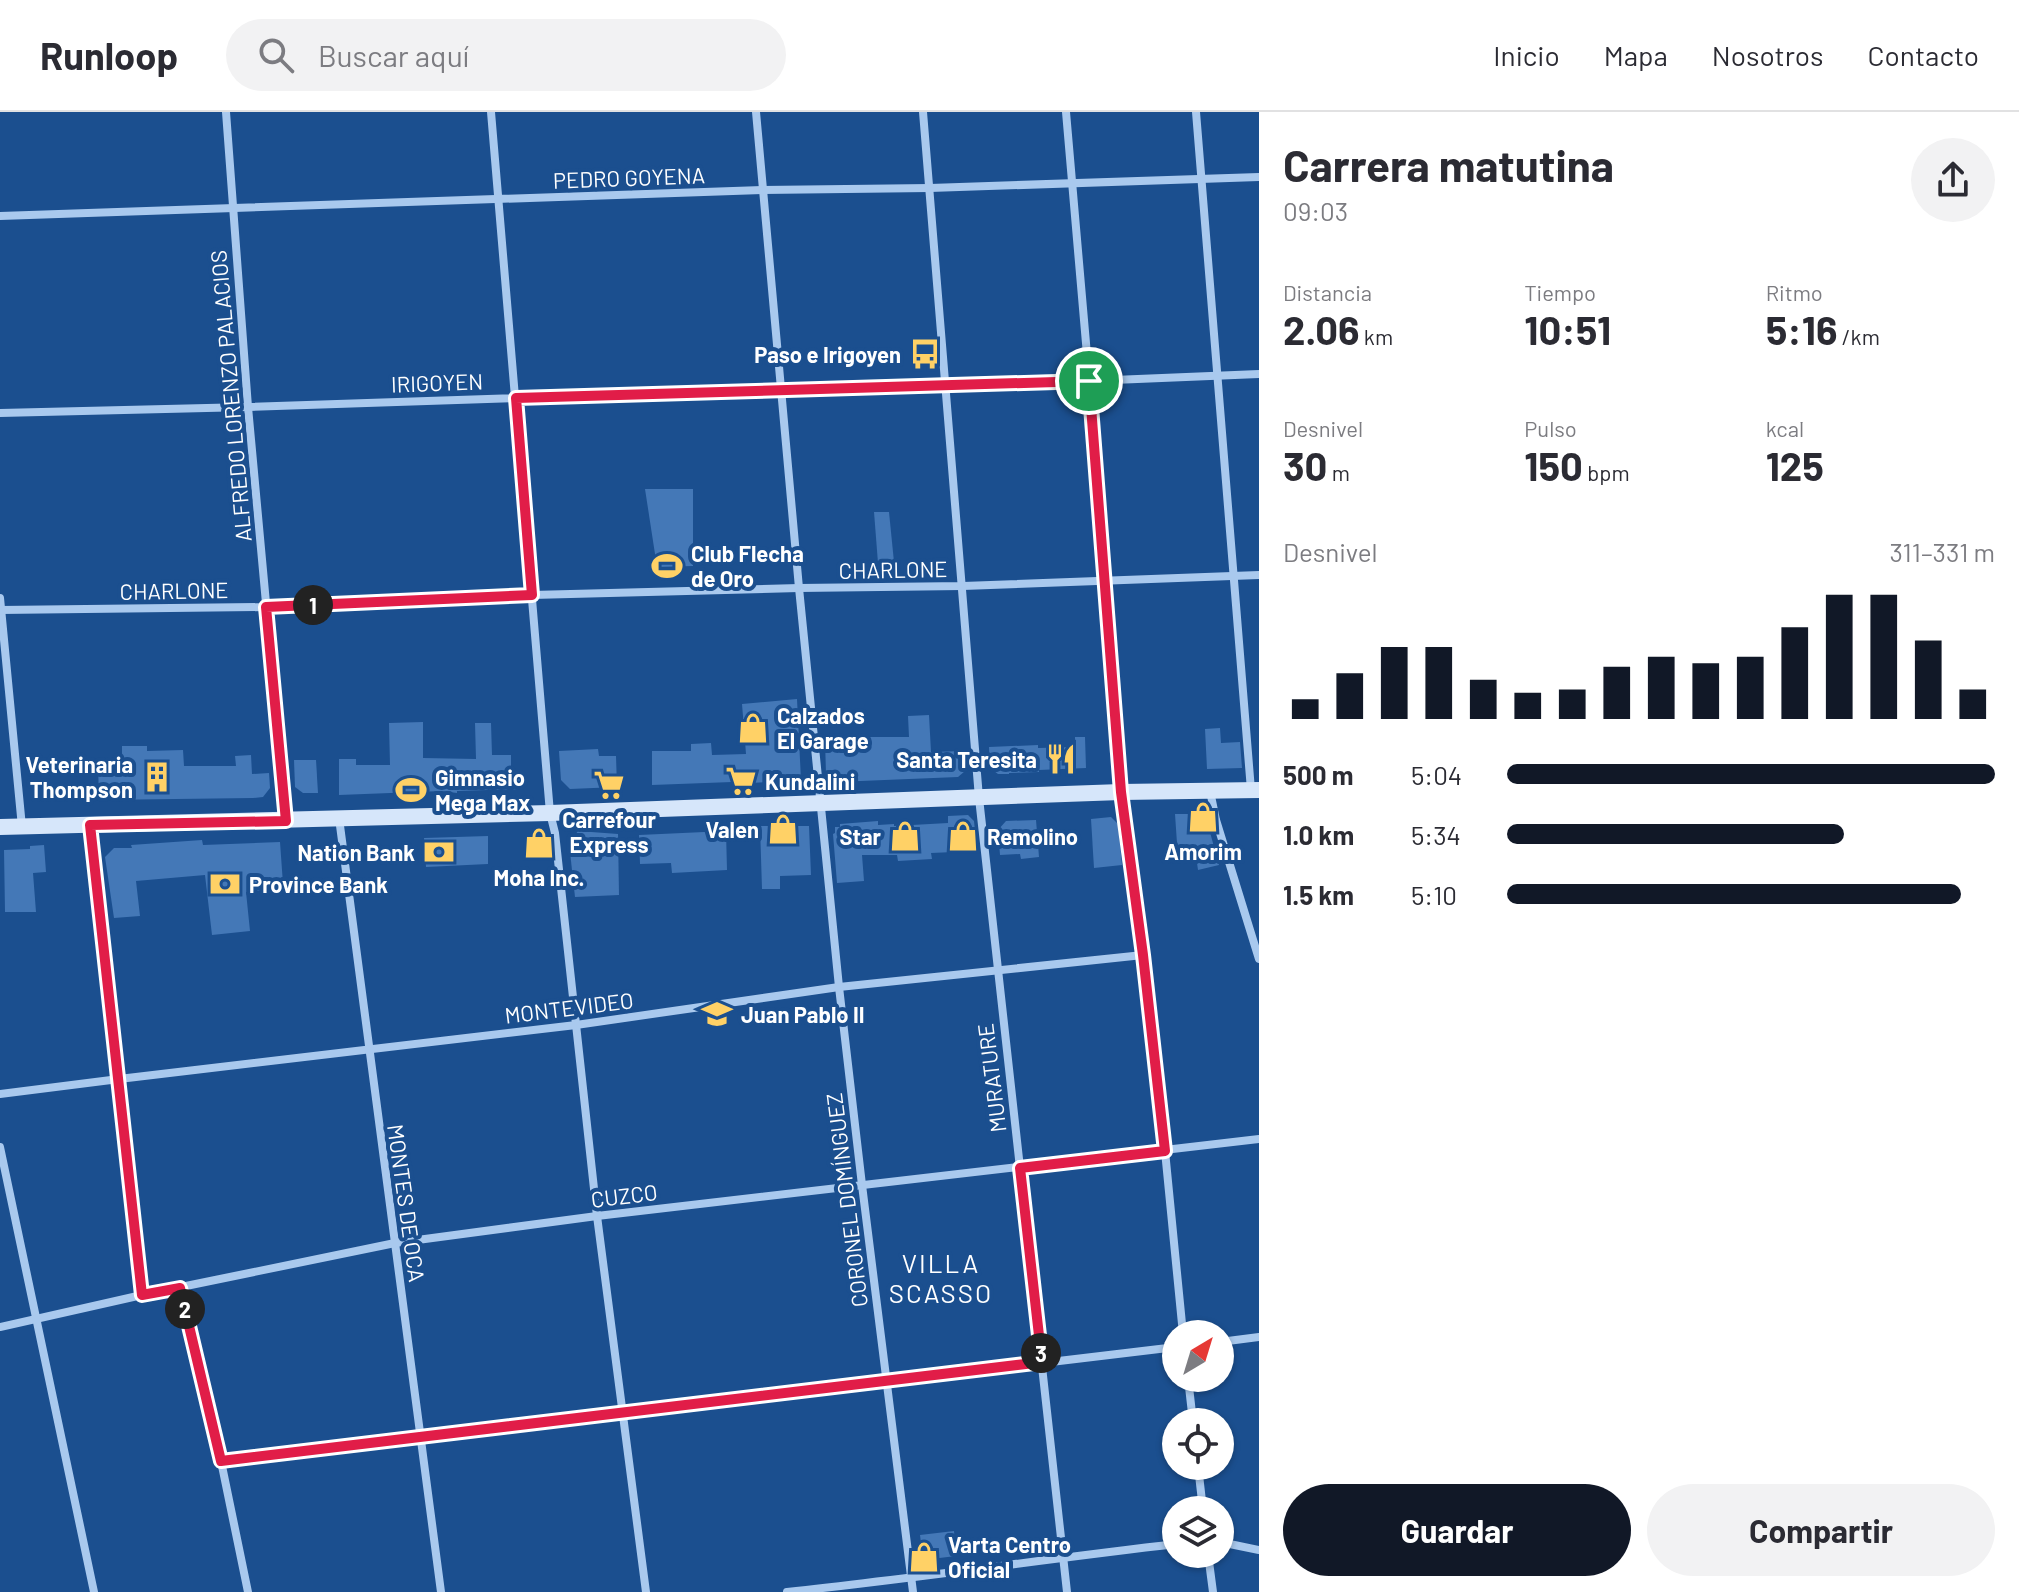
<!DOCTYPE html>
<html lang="es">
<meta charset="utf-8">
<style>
:root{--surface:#fff;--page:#f2f2f3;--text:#2b2b33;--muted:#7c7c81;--line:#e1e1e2;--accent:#111827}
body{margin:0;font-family:Barlow,sans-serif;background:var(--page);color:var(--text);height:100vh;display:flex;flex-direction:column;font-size:30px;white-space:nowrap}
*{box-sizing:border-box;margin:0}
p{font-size:26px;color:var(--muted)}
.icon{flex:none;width:44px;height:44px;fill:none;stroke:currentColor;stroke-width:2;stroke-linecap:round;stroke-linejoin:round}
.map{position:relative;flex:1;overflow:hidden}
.sheet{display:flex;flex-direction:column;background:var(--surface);width:760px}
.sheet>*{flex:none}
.needle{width:52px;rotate:38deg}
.controls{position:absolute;left:1162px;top:1208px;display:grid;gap:16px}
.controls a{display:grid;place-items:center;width:72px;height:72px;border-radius:50%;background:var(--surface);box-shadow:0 2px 6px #0004;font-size:40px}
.pin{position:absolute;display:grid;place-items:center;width:68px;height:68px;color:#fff;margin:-34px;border:4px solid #fff;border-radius:50%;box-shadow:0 2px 8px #0007}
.km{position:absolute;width:40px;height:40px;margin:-20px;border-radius:50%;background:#222;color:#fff;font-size:22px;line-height:40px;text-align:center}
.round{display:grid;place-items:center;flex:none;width:84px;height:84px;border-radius:42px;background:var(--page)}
.overview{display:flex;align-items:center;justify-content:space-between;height:136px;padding:0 24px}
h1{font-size:44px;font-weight:700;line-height:60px}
.metrics{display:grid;grid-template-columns:repeat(3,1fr);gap:12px;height:136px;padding:8px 24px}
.metrics div{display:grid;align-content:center}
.metrics b{font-size:40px;font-weight:700}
.metrics small{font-size:22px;font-weight:400}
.metrics p{font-size:22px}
.chart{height:224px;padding:16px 24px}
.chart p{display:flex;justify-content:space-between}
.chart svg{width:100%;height:144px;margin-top:8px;stroke:var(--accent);stroke-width:6}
.cta{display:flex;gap:16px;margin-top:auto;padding:16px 24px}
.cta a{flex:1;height:92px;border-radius:48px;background:var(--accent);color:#fff;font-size:32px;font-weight:700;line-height:92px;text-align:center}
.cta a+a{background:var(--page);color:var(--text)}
ul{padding:0 24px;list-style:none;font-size:26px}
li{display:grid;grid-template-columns:128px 96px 1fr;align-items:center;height:60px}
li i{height:20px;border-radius:10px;background:var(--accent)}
header{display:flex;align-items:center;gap:48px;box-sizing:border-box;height:112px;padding:0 40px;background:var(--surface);border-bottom:2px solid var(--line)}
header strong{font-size:38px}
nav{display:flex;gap:44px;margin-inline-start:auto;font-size:28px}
.search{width:560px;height:72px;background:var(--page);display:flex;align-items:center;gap:20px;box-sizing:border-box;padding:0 28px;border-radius:44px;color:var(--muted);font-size:30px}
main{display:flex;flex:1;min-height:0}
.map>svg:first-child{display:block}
</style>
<header>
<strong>Runloop</strong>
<div class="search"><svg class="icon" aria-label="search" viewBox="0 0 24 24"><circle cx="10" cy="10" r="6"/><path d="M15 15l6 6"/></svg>Buscar aquí</div>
<nav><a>Inicio</a><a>Mapa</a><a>Nosotros</a><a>Contacto</a></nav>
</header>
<main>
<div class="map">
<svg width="1259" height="1480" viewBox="0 0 1259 1480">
<rect width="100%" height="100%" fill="#1b4f8f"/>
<g fill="#4478b7">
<path d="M645,377h48v77l-36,1z"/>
<path d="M874,400h15l5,50 -16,1z"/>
<path d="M797,587l4,81 -69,4v-2l-80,3v-34h39v-7l20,-1 1,12 34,-1 -4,-50z"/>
<path d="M929,603l2,37 34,-1v20l-7,6 -122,5 -10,-8 -1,-34 18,-1v-2h66l-1,-21z"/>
<path d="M423,610v36l53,1 -1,-36h16l1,32h19v16h10l1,18 -65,2v2l-15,-2 -103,4v-36h17v6h34l-1,-42z"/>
<path d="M1220,616l1,15 19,-1 2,26 -35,1 -2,-40z"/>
<path d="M1075,625h10l1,31 -47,2v2l-30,1v1h-11l-8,-6 -1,-21 49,-2v3l37,-1z"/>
<path d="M122,634h25v5l36,-1 1,16h52l-1,-10 16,-1 1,19 17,-1 1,15 -7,9 -10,1 -154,2 -1,-37 24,-1z"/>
<path d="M598,637l1,7h17l1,31 -47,2 -9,-9 -2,-29z"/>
<path d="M294,648h22l2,33h-15l-8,-6z"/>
<path d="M1175,702h30l14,51 -21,5 -2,-14 -18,2z"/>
<path d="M968,703l6,6 3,30 -46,2 1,6 -34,2 -1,-6h-35l2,26 -27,2 -4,-49 2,-1v-6h5v-3l38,-3v4l16,-1v2l54,-3v-7z"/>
<path d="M1111,705l7,7 4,41 -28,3 -3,-49z"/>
<path d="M1036,708l3,37 -18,2 -1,-5 -20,1 -2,-25 8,-9z"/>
<path d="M760,714h49l2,49 -31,1v13h-18z"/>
<path d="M578,719l40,3 1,61 -44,2 -6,-54z"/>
<path d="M726,719l1,39 -55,3 -1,-10 -31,1 -1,-29z"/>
<path d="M488,724v28l-62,3 -2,-29z"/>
<path d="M202,728l1,5 77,-3 3,42 -20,1 1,5 -18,2 4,39 -38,4 -7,-60 -69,6 4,35 -26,2 -9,-61 9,-9h18l-1,-3z"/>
<path d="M44,733l2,27 -13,1 3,39h-31l-1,-62 26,-1v-3z"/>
<path d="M954,1419l2,25 -33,4 -3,-25z"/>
</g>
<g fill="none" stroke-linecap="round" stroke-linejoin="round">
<g stroke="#a9c9ee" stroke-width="8">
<path d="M226,0l22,295 38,414"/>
<path d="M491,0l59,701 5,20 42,383 49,376"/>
<path d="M756,0l43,476 40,399 23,198 51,407"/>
<path d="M923,0l56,686 88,794"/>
<path d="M1066,0l25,289 30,391 22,163 22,196 18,183"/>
<path d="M1196,0l55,678"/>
<path d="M0,104l762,-26 168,-2 329,-11"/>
<path d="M0,301l248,-6 697,-23 144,-3 170,-7"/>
<path d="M0,486l22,229"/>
<path d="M0,498l266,-3 266,-12 267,-7 164,-2 296,-11"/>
<path d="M1210,679l6,29 43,139"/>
<path d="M339,706l102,774"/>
<path d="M90,713l52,470"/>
<path d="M0,982l119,-15 457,-54 263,-38 304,-32"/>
<path d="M0,1035l94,445"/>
<path d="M180,1176l41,173 27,131"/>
<path d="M0,1215l142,-32 253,-52 202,-27 662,-77"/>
<path d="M1220,1230l39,-5"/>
<path d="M1188,1266l5,44"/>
<path d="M221,1349l955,-114"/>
<path d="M1198,1354l5,44"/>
<path d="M1220,1430l39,8"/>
<path d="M1208,1442l5,38"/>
<path d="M787,1480c130,-14 259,-33 389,-48"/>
</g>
<path stroke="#d6e6fa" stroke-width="16" d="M0,715l550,-14 571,-21 138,-2"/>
</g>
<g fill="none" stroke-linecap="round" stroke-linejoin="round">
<g stroke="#fff" stroke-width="16">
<path id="route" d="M1089,269l32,411 22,163 22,196 -145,17 22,194 -821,99 -41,-173 -38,7 -52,-470 196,-4 -20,-214 266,-12 -16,-197z"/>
</g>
<use href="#route" stroke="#e11d48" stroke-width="10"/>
</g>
<defs>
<g id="bus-bare" transform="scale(2.4)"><path d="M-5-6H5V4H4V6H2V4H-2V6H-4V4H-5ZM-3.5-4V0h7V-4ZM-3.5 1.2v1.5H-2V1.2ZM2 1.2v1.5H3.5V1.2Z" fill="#ffd166" stroke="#1b4f8f" stroke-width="2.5" paint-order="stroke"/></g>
<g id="stadium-bare" transform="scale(2.4)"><path d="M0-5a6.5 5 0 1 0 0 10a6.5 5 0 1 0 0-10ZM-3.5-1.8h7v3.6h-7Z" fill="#ffd166" stroke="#1b4f8f" stroke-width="2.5" paint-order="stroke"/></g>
<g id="shop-bare" transform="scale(2.4)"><path d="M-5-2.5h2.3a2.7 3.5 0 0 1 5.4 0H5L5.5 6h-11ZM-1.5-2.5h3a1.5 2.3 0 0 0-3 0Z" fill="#ffd166" stroke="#1b4f8f" stroke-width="2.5" paint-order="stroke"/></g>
<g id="restaurant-bare" transform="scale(2.4)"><path d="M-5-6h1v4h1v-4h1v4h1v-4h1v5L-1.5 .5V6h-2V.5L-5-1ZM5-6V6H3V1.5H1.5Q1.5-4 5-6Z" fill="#ffd166" stroke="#1b4f8f" stroke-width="2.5" paint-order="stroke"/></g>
<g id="building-bare" transform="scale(2.4)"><path d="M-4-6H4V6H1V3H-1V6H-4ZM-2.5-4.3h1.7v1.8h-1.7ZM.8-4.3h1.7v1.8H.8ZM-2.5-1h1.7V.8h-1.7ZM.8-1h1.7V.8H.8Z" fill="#ffd166" stroke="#1b4f8f" stroke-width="2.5" paint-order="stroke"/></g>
<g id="supermarket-bare" transform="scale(2.4)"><path d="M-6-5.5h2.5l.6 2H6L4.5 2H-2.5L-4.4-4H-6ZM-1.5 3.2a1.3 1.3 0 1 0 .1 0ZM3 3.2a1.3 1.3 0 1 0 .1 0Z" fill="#ffd166" stroke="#1b4f8f" stroke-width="2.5" paint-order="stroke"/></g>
<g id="bank-bare" transform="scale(2.4)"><path d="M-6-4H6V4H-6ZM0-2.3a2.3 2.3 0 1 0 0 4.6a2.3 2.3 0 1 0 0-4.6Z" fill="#ffd166" stroke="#1b4f8f" stroke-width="2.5" paint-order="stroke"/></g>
<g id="university-bare" transform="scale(2.4)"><path d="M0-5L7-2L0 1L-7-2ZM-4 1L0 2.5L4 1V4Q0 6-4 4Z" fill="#ffd166" stroke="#1b4f8f" stroke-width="2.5" paint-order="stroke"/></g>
</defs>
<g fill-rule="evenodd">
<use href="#bus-bare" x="925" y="242"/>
<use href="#stadium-bare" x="667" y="454"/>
<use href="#shop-bare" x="753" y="616"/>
<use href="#restaurant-bare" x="1061" y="647"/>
<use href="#building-bare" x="157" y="665"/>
<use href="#supermarket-bare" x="741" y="669"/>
<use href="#supermarket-bare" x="609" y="673"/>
<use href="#stadium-bare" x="411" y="678"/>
<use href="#shop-bare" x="1203" y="705"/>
<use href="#shop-bare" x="783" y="717"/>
<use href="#shop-bare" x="905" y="724"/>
<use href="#shop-bare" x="963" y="724"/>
<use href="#shop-bare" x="539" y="731"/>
<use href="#bank-bare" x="439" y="740"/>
<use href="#bank-bare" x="225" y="772"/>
<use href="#university-bare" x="717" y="902"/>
<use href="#shop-bare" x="924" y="1445"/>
</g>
<g text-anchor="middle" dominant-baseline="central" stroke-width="8" stroke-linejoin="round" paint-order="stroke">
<g font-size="22" fill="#fff" stroke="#1b4f8f">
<text transform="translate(629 65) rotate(-2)">PEDRO GOYENA</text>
<text transform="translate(437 270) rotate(-2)">IRIGOYEN</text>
<text transform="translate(230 284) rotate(-95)">ALFREDO LORENZO PALACIOS</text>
<text transform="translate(893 457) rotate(-1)">CHARLONE</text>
<text transform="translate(174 478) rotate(-1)">CHARLONE</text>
<text transform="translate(569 895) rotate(-7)">MONTEVIDEO</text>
<text transform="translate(991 966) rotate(-97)">MURATURE</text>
<text transform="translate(624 1083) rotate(-7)">CUZCO</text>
<text transform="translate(846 1088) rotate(-97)">CORONEL DOMÍNGUEZ</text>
<text transform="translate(407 1091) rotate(82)">MONTES DE OCA</text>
</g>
<g font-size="22" font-weight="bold" fill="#fff" stroke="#1b4f8f" text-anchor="start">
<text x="901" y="242" text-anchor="end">Paso e Irigoyen</text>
<text x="691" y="441">Club Flecha<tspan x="691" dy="25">de Oro</tspan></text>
<text x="777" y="603">Calzados<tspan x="777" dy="25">El Garage</tspan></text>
<text x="1037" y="647" text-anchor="end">Santa Teresita</text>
<text x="133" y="652" text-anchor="end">Veterinaria<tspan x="133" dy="25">Thompson</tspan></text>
<text x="435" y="665">Gimnasio<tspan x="435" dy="25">Mega Max</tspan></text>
<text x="765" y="669">Kundalini</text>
<text x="609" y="707" text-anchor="middle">Carrefour<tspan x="609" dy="25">Express</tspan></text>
<text x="759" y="717" text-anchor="end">Valen</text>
<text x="881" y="724" text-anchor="end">Star</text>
<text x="987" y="724">Remolino</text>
<text x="1203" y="739" text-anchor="middle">Amorim</text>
<text x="415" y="740" text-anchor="end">Nation Bank</text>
<text x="539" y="765" text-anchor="middle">Moha Inc.</text>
<text x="249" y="772">Province Bank</text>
<text x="741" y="902">Juan Pablo II</text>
<text x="948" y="1432">Varta Centro<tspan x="948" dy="25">Oficial</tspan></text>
</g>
<g font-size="26" letter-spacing="2" fill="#fff" stroke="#1b4f8f">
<text x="941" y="1150">VILLA<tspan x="941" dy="30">SCASSO</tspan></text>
</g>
</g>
</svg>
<div class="controls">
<a><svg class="needle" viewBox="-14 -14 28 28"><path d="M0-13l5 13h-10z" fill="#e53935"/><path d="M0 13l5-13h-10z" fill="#7c7c81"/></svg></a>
<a><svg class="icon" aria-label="locate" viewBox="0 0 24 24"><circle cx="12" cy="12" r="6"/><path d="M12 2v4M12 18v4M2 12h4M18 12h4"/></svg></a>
<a><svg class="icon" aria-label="layers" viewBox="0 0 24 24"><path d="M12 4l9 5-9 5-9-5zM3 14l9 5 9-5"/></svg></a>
</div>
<div class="pin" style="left:1089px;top:269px;background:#1e9e55"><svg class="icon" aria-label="arrive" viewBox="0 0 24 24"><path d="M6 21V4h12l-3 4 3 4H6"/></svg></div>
<b class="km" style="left:313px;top:493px">1</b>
<b class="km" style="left:185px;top:1197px">2</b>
<b class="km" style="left:1041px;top:1241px">3</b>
</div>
<section class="sheet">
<div class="overview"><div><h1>Carrera matutina</h1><p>09:03</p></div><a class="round"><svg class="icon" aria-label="share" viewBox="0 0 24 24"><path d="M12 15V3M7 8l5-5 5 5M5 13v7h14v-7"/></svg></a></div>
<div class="metrics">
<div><p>Distancia</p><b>2.06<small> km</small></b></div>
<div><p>Tiempo</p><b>10:51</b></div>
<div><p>Ritmo</p><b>5:16<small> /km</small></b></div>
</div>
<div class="metrics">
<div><p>Desnivel</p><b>30<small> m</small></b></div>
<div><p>Pulso</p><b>150<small> bpm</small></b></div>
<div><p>kcal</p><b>125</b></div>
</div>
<div class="chart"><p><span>Desnivel</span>311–331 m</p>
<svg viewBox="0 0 160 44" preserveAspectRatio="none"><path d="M5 44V38M15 44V30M25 44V22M35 44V22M45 44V32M55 44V36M65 44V35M75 44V28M85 44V25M95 44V27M105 44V25M115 44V16M125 44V6M135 44V6M145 44V20M155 44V35"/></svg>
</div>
<ul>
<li><b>500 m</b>5:04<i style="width:100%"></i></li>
<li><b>1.0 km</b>5:34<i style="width:69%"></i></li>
<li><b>1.5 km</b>5:10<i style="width:93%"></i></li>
</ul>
<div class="cta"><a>Guardar</a><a>Compartir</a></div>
</section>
</main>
